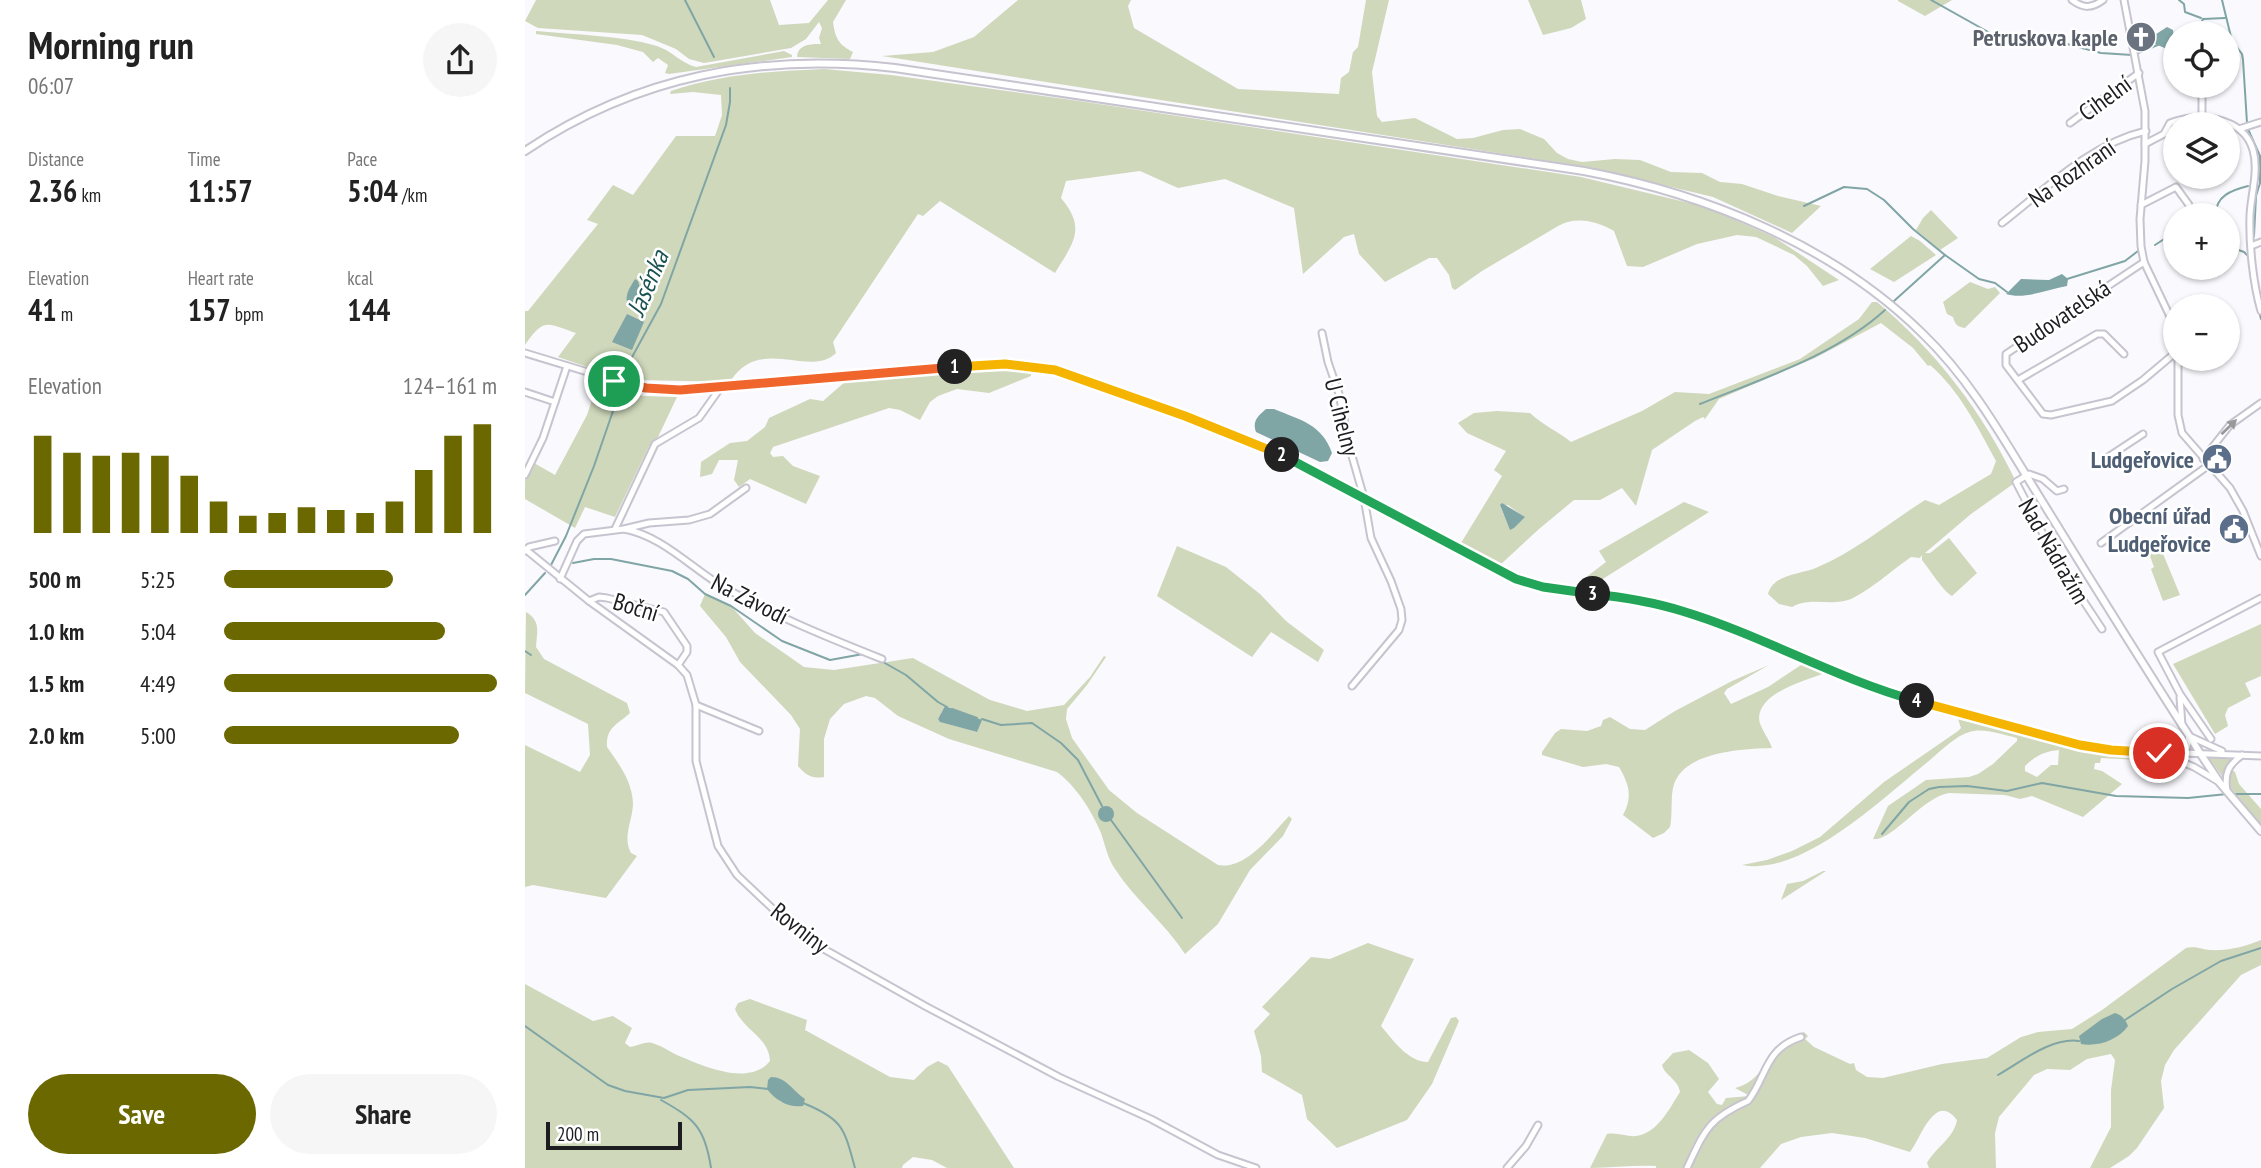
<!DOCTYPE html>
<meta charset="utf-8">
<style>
:root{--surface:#fff;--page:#f6f6f6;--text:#222;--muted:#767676;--accent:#6c6800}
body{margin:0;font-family:"PT Sans Narrow",sans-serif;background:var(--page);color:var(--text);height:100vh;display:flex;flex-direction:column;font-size:26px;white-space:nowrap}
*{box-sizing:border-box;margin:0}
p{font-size:23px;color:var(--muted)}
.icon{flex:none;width:38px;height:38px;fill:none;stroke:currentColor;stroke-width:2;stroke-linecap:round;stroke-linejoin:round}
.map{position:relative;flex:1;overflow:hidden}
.sheet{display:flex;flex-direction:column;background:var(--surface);width:525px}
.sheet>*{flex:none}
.buttons{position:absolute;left:1638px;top:21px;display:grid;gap:14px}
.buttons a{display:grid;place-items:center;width:77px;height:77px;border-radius:50%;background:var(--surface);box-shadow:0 2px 5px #0004;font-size:35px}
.scale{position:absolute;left:21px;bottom:18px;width:136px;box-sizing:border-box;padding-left:7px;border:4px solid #1d1c21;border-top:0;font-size:19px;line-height:24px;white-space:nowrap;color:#1d1c21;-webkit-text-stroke:5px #fff;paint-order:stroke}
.pin{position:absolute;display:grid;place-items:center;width:60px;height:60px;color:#fff;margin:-30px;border:4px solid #fff;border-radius:50%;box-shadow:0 2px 7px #0007}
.km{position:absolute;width:35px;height:35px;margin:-18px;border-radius:50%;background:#222;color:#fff;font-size:19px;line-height:35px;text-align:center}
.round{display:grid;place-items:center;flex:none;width:74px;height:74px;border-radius:37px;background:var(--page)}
.overview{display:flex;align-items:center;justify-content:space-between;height:119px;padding:0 28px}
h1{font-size:38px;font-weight:600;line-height:52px}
.stats{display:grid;grid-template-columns:repeat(3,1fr);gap:10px;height:119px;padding:7px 28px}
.stats div{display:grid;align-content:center}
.stats b{font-size:30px;font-weight:600}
.stats small{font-size:19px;font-weight:400}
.stats p{font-size:19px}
.chart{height:196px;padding:14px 28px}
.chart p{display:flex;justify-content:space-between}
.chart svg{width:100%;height:126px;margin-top:7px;stroke:var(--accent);stroke-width:6}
.primary-button{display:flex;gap:14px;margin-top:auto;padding:14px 28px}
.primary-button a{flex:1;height:80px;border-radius:42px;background:var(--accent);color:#fff;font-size:28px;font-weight:600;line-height:80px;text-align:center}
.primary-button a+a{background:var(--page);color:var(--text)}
ul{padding:0 28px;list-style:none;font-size:23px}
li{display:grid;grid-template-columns:112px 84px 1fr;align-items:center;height:52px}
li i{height:18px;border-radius:9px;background:var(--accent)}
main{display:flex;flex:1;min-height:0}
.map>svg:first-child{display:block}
</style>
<main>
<section class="sheet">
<div class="overview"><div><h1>Morning run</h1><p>06:07</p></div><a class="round"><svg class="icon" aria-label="share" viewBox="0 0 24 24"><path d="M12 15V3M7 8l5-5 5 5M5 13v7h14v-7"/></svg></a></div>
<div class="stats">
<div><p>Distance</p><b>2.36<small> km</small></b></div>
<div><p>Time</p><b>11:57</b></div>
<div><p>Pace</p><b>5:04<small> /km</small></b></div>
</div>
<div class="stats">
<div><p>Elevation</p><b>41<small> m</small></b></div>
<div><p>Heart rate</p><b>157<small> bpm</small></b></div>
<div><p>kcal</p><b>144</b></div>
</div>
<div class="chart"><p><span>Elevation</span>124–161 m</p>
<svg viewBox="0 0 160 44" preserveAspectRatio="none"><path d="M5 44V10M15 44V16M25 44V17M35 44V16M45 44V17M55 44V24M65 44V33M75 44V38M85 44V37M95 44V35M105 44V36M115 44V37M125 44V33M135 44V22M145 44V10M155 44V6"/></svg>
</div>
<ul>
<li><b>500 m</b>5:25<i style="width:62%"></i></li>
<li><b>1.0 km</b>5:04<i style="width:81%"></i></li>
<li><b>1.5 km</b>4:49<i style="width:100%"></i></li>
<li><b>2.0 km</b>5:00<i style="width:86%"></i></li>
</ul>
<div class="primary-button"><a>Save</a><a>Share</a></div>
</section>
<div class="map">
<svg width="1736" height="1168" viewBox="0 0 1736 1168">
<rect width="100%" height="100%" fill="#faf9fe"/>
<g fill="#cfd8bb" fill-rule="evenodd">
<path d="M11,0h234l9,25 30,-2 19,-23h18l-13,22c2,16 6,23 20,30l-3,7 -53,-2c1,-13 14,-13 24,-13l-2,-6 3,-10 -3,-6 -13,17 -15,9 -87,15 -15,-4 -13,-10 -34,-14 -104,-7 -13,-7z"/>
<path d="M493,0h113l-3,6 6,22 104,61 101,5 2,-16 8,-6 4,-20 5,-5 8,-47h23l-17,72 5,44 5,6 33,-4 42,21 16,-1 30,-8 17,-1 24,10 13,14 11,6 14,3 33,-3 25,1 31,12 31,1 18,9 22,2 36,12 43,10 -29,27 -79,-36 -121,-29 -710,-112 51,-4 41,-15z"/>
<path d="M1003,0h53l5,19 -15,9 -28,7z"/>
<path d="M1427,0l-27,16 -27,-15v-1z"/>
<path d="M11,31c40,4 83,4 121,15 15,5 24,17 39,21l88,-16 8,4v2l-123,17 -4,-1 3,-8 -10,-7 -5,4 -10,-10 -26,-7 -81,-11z"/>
<path d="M299,69l67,6 188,26 502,76 125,30 68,30 65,43 -16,6 -16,-20 -13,-11 -38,-18 -19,-2 -40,9 -54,23 -16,-1 -13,-35c-17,-10 -38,-15 -56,-5l-76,45 -27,19 -3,-2 -3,-13 -12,-17h-8l-44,24 -26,-28 -5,-20 -10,3 -41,37 -9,-66 -69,-29 -47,9 -38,-17 -74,10 -5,17c26,31 12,45 -6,75l-115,-72 -17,15 -5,-2 -85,128 3,11c-26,26 -77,-19 -106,29l-92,-2 -36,-8 -44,-15 18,-24c-29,-10 -32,-16 -51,12v-34h3l70,-87 -11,-4 26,-35 20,10 43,-59h39l7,-21 -1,-20 -28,-3 -23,2 1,-3c51,-17 100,-20 153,-22z"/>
<path d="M1406,210l27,28 -18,12 -24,-20 7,-12z"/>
<path d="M1386,236l9,5 16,14 -42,27 -24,-13z"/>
<path d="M1445,282l18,7 7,-2 5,6 -35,35c-8,-1 -10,-4 -12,-11l-6,-3 -4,-12z"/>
<path d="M1347,302h5c59,49 107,112 139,180l-45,32 -46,39h5l19,-15 28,35 -25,23c-8,-4 -23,-27 -30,-36v-5l-2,3 -9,-1c-16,11 -42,34 -60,42 -20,8 -40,-3 -59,8l-13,-3 -11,-10c6,-21 33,-19 50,-27 38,-16 72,-45 107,-67l14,5 52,-31 5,-13c-18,-33 -36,-70 -66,-96l-2,1 -15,-18 -32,-25 -66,35 -96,41 -14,20 -2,-2 -8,4 -43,29 -16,56 -14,-18 -22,12h-26l-35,29 -39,36 -39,-22 41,-67 -8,-6 12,-19 -39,-18 -9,-10 16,-10 23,-2 33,2c14,13 26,17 41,29l71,-31 33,-19 34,2 91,-35 59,-40zM983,505l16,12 -14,12 -10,-23z"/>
<path d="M479,368l27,4v4l-42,17 -32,-4 -19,7 -8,6 -10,18 -20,-10 -11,-2 -116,39 -3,6 3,4 10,-1 10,10 27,10 -14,28 -56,-25 -11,8 -5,-7 4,-20h-19l-7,14 -12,3 1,-15 29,-19 17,-2 18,-14 4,-9 41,-19 13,2 23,-20z"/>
<path d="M73,382l45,14 34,1 -19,40 -9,9 -34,71 -30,-10 -10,21 -50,-29v-18l9,-18 21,12 32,-60z"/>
<path d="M1159,502l25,10 -119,75 -14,-2 30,-23 -7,-11z"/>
<path d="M1634,544l21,51 -17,6 -12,-32 3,-2 -7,-19z"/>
<path d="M652,546l49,21 34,27 26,27 38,29 -6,12 -47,-30 -19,25 -95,-61z"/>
<path d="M180,594l26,12 24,27 49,34 30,3 79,-12 77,42 37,11 37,-6 26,-28 14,-21 2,1 -19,28 -20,24 -1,10 6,19 37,52 28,23 81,52c28,5 54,-31 71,-49l3,3 -9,17 -33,34 -32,54 -33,30c-20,-31 -50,-54 -70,-85 -7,-10 -10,-24 -14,-36 -9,-22 -25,-47 -44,-61l-108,-33 -51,-23 -23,-18 -9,-2 -22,8 -14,15 -6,20v38c-13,2 -18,-2 -26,-11l2,-37 -9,-14 -51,-53 -14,-25 -26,-31zM420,706l33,12 -1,14 -36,-10 -3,-3z"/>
<path d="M1,612c15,9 11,19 10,35l8,12 83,44 3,10c-13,12 -24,14 -23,34 12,17 25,34 26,56 0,17 -11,34 -2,50l6,3 -31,42 -73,-13 -8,2v-142l55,27 10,-17 -2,-31 -63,-31z"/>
<path d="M1736,624v52l-16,7 6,13 -23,12 -3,7 3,11 -13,8 -42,-70z"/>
<path d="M1244,665l-42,24 -3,4 7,11 37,-17 33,-22 24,8c-20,8 -65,19 -66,45 0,9 10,20 13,30 -29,1 -86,3 -98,36 -4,13 -1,29 -4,43l-6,6 -11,5 -30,-23c10,-18 6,-31 -4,-48l-13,-3 -23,3 -41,-12v-3l13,-19 6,-4 26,2 14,-5 2,-6 7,-3 20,12 15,1 30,-19 57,-30z"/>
<path d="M1433,719l134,34 49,3 -2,4 -38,-2 -1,5h-5l-1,6 8,2 20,13 -39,33 -51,-21 -12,3 -15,-4 -56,-2c-28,5 -57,49 -76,46l15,-33 38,-26 43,-3 9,-3 15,-10 24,-23v-3c-13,-3 -30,-9 -43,-7 -16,2 -32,19 -44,29 -45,36 -127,117 -188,105l25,-5 25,-9 28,-14 64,-55 74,-51 3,-3zM1534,750l-1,15h-7l-14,12 -12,-6v-5c10,-10 20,-15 34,-16z"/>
<path d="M1683,757h20l3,2 -9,17z"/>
<path d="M1705,768l5,4 4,12 22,25v16l-31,-38z"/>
<path d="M1298,871h3l-45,29 6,-16 16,-3z"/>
<path d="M1736,940v25l-20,10 -67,75 -9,15 -4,16 3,27 -27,40 -8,8 -19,12h-20l21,-41v-37l4,-30 -4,-6 -24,5 -17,11 -23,-1 -13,6 -35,42 -4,16 1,35h-67l-2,-5c9,-16 27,-25 30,-43 -22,-29 -36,18 -47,32l-45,-14 -33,-5 -31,4 -20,7 -21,24h-104v-2c-22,-1 -44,2 -66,2l17,-34c10,-2 20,3 29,2 22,-3 33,-27 44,-44 -2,-13 -15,-16 -18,-27l11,-12 16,-3 19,13 11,16 -11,13 9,12 5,1 4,-7 24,-2 -15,-8c33,-8 32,-45 69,-56l4,4 -3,3 9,8 36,17 4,-1 2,7 11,7 16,1 59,-14 45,-6 34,-21 17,-5 34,-3 30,-19 84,-62c12,-2 13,1 23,2 19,1 35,-3 52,-10z"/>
<path d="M843,943l46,16 -33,67c12,14 27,36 47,36l23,-44 5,-1 3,4 -27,63 -25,36 -70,28 -30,-29 -5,-24 -40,-23 -1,-16 -7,-25 16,-17 -8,-7 49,-50 19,2z"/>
<path d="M0,984l68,37 20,-5 19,12 -7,15 5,4c7,-1 16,-6 22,-4 8,2 17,8 25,12 26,11 72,32 93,6 -1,-24 -27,-31 -35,-52l3,-6 12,-4 57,21 -2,10 85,47 24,3 13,-13 11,-6 10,5 66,102h-67l-15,-8 -19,-3 -10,8 -1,3h-377zM242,1089h23l14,10 -23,3z"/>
</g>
<g fill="#80a5a5">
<path d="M1642,27l6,3 2,12 -4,5 -4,2 -19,-8 2,-3z"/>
<path d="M1537,274l6,5 -1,7c-19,3 -42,14 -61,8l15,-15 28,1z"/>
<path d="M110,279l3,2 7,25 -3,7 -14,-6c-4,-12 1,-18 7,-28z"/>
<path d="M102,314l17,8 -12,28 -20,-8z"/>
<path d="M741,409h8c26,11 48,15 58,44l-4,8 -8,1 -64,-30c-4,-11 2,-16 10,-23z"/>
<path d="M977,503l23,14 -11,11 -4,2 -10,-25z"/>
<path d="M420,706l37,14 -5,12 -37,-10 -2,-3z"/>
<circle cx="581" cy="814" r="8"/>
<path d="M1590,1013c7,2 10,6 13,13 -10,14 -30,21 -47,18l-2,-8 23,-17z"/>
<path d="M246,1077c15,0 21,13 34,22l-2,7c-15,2 -28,-6 -36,-17l1,-9z"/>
</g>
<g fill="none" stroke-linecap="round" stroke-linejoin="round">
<g stroke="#80a5a5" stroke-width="2">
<path d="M160,0l29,57"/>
<path d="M1406,0l59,33 17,4 45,3 49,13 31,2"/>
<path d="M1654,0l5,4 1,8 16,6"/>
<path d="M1697,0l10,41 10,13 1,6 4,63"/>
<path d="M1668,33l5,-3 5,-11 22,-1"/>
<path d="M1613,53l22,-9"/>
<path d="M1723,129l12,27v27l-4,13 -2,40"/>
<path d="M1279,206l40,-19 23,2 17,11 29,29 32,26 34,24 16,4 12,9"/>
<path d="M1691,215c-1,-19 16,-25 32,-29"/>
<path d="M1630,245l20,-13"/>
<path d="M1703,246l16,6 5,5"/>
<path d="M1542,279l58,-18 13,-10"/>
<path d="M1727,283l9,36"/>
<path d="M1369,301l51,-46"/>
<path d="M1175,404c61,-25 136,-49 185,-94"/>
<path d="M48,563l21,-4h17l61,12 16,8 17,15 26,12 51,35 48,19 33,-6 5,2"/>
<path d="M26,565l15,-29 28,-70 37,-107 30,-55 65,-179 4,-23v-14"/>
<path d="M0,595l20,-22"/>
<path d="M0,651l6,4"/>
<path d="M358,662l23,13 32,27 9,5"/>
<path d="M427,709l25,9"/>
<path d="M457,719l19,6 31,-2 29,20 17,17 24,46"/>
<path d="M1708,794h28"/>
<path d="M586,820l71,98"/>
<path d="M1357,834l27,-32 20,-13 10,-2 28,-1 40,5 35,-8 74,13 72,2 39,-4"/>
<path d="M1600,1020l47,-31 49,-28 40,-13"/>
<path d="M0,1026l83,59 17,6 39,7 24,-8 62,-3 18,2"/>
<path d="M1473,1075c23,-13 53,-38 81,-34"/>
<path d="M136,1100c34,19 44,28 50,68"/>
<path d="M278,1103c40,16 41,25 52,65"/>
</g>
<g stroke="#c7c4d0" stroke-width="9">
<g id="minor">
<path d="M1547,0c12,9 20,8 31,0"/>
<path d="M1599,0l21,111v50l-5,58 1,27 3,16 31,65"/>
<path d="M1677,117v-31"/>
<path d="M1545,123l69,-50"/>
<path d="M1714,129l22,-7"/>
<path d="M1620,144l19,-10 6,-11c28,-11 73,-7 83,27 6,21 -2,44 -3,65 -1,29 3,69 11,96"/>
<path d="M1616,205l35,-18 13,18"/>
<path d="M1477,223c44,-34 88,-79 144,-92"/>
<path d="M1726,246l10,-4"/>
<path d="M1619,262l-138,92v11l37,49 8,1 61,-14 31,-21 32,-27"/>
<path d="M797,333l6,29 11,32 11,55 14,49 7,40 20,43 10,28 1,11 -3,10 -47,56"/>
<path d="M0,353l102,31 40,6 54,-3 264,-23 34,1 46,8 180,66 55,25 195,105 39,16 86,12 61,13 227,89 172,46 51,6 130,5"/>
<path d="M1653,359v56l4,18 48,55 13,23 18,45"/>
<path d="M1493,380l79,-46h7l20,20"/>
<path d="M0,392l30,10"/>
<path d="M1580,459l38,-25"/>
<path d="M1678,459l27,-34 31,-22"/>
<path d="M0,475l18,-37 24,-72"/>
<path d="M1539,489l-7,2 -14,-12 -14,-5 -13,8 41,79 45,68"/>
<path d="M90,529l40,-85 44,-26 22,-31"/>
<path d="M99,529c39,7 68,40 101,59 50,28 104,50 157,71"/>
<path d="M1576,543l108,-78"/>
<path d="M0,549l64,52 89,64 9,10 9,30v56l22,85 19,29 35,33 50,40 103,58 134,71 92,42 67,36 38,13"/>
<path d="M0,551l4,-4 26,-6"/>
<path d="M35,579l17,-38 7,-7 40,-5 25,-6 40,-3 21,-6 36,-26"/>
<path d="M64,601l10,-4 8,1 57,14 23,34v6l-9,13"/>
<path d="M1655,697l2,29"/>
<path d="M171,705l63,26"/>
<path d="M1686,739l-31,-45 -22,-42 103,-54"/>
<path d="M1656,752l6,-5 2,-11 33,15"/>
<path d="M1640,755l29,12 25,15"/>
<path d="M1702,791c-3,-17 1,-26 15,-36"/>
<path d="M982,1168l19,-22 12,-21"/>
<path d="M1162,1168c18,-38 21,-49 61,-67 19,-24 16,-52 53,-64"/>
</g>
</g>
<g stroke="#c7c4d0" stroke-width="10">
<path id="major" d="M0,151c113,-76 236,-98 370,-83l689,103c122,23 249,74 339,163 51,49 85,113 122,172 51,83 103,166 155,247l20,30 41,48"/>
</g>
<use href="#minor" stroke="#fff" stroke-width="5"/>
<use href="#major" stroke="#fff" stroke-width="6"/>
</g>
<defs><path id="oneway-solid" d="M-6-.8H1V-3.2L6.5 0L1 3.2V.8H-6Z" transform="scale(1.75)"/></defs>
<use fill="#99999b" href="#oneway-solid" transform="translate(1704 427) rotate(-44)"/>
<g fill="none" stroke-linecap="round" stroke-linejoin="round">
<g stroke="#fff" stroke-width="14">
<path id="split-1" d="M89,381l32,7 34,2 275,-23"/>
</g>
<g stroke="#fff" stroke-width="14">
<path id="split-2" d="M430,367l50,-3 50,6 130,46 97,39"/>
</g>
<g stroke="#fff" stroke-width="14">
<path id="split-3" d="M757,455l234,124 27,8 50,7"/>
</g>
<g stroke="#fff" stroke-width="14">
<path id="split-4" d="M1068,594c29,3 60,8 89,17 80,24 154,68 235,90"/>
</g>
<g stroke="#fff" stroke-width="14">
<path id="split-5" d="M1392,701l163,44 31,5 48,3"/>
</g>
<use href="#split-1" stroke="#f0652b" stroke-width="9"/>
<use href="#split-2" stroke="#f5b400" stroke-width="9"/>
<use href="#split-3" stroke="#22a559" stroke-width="9"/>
<use href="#split-4" stroke="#22a559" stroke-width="9"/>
<use href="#split-5" stroke="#f5b400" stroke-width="9"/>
</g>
<defs>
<g id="church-disc" transform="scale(1.575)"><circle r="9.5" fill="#6b7280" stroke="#fff"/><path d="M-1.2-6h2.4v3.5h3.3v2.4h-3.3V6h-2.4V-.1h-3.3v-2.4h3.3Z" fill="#fff"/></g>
<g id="civic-disc" transform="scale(1.575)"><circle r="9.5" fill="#5c6f8a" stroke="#fff"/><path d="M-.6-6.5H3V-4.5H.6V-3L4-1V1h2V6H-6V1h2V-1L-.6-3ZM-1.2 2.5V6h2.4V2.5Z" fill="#fff"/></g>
</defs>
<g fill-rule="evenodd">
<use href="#church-disc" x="1616" y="37"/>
<use href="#civic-disc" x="1692" y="459"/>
<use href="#civic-disc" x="1709" y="529"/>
</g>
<g text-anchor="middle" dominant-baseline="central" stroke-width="5" stroke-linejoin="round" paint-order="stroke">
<g font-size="24" font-weight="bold" fill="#5b616d" stroke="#fff" text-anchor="end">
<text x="1593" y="37">Petruskova kaple</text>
</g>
<g font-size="24" fill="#1d1c21" stroke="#fff">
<text transform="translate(1580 98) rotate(-36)">Cihelní</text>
<text transform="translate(1547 173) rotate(-35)">Na Rozhraní</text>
<text transform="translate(1537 316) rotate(-34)">Budovatelská</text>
<text transform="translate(817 417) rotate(76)">U Cihelny</text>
<text transform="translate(1529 551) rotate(60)">Nad Nádražím</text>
<text transform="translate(225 599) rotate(27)">Na Závodí</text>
<text transform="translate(111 607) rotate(17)">Boční</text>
<text transform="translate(275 928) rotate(38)">Rovniny</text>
</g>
<g font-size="24" font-weight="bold" fill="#4e5e75" stroke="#fff" text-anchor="end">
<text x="1669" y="459">Ludgeřovice</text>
<text x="1686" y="515">Obecní úřad<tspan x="1686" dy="28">Ludgeřovice</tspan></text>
</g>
<g font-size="26" font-style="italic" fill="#1b5252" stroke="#fff">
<text transform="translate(122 283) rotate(-67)">Jasénka</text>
</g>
</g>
</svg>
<div class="buttons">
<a><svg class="icon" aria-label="locate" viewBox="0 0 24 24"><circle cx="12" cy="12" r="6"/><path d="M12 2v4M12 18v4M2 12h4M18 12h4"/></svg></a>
<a><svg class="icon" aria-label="layers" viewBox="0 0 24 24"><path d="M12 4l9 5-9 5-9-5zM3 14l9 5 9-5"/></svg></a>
<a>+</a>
<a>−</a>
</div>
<div class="scale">200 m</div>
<div class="pin" style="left:89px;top:381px;background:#1e9e55"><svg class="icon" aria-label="arrive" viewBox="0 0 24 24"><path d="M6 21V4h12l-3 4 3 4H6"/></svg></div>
<div class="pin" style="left:1634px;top:753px;background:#d93025"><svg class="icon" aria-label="check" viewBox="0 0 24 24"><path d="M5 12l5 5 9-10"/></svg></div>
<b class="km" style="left:430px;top:367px">1</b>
<b class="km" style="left:757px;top:455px">2</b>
<b class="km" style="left:1068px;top:594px">3</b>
<b class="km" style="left:1392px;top:701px">4</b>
</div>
</main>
